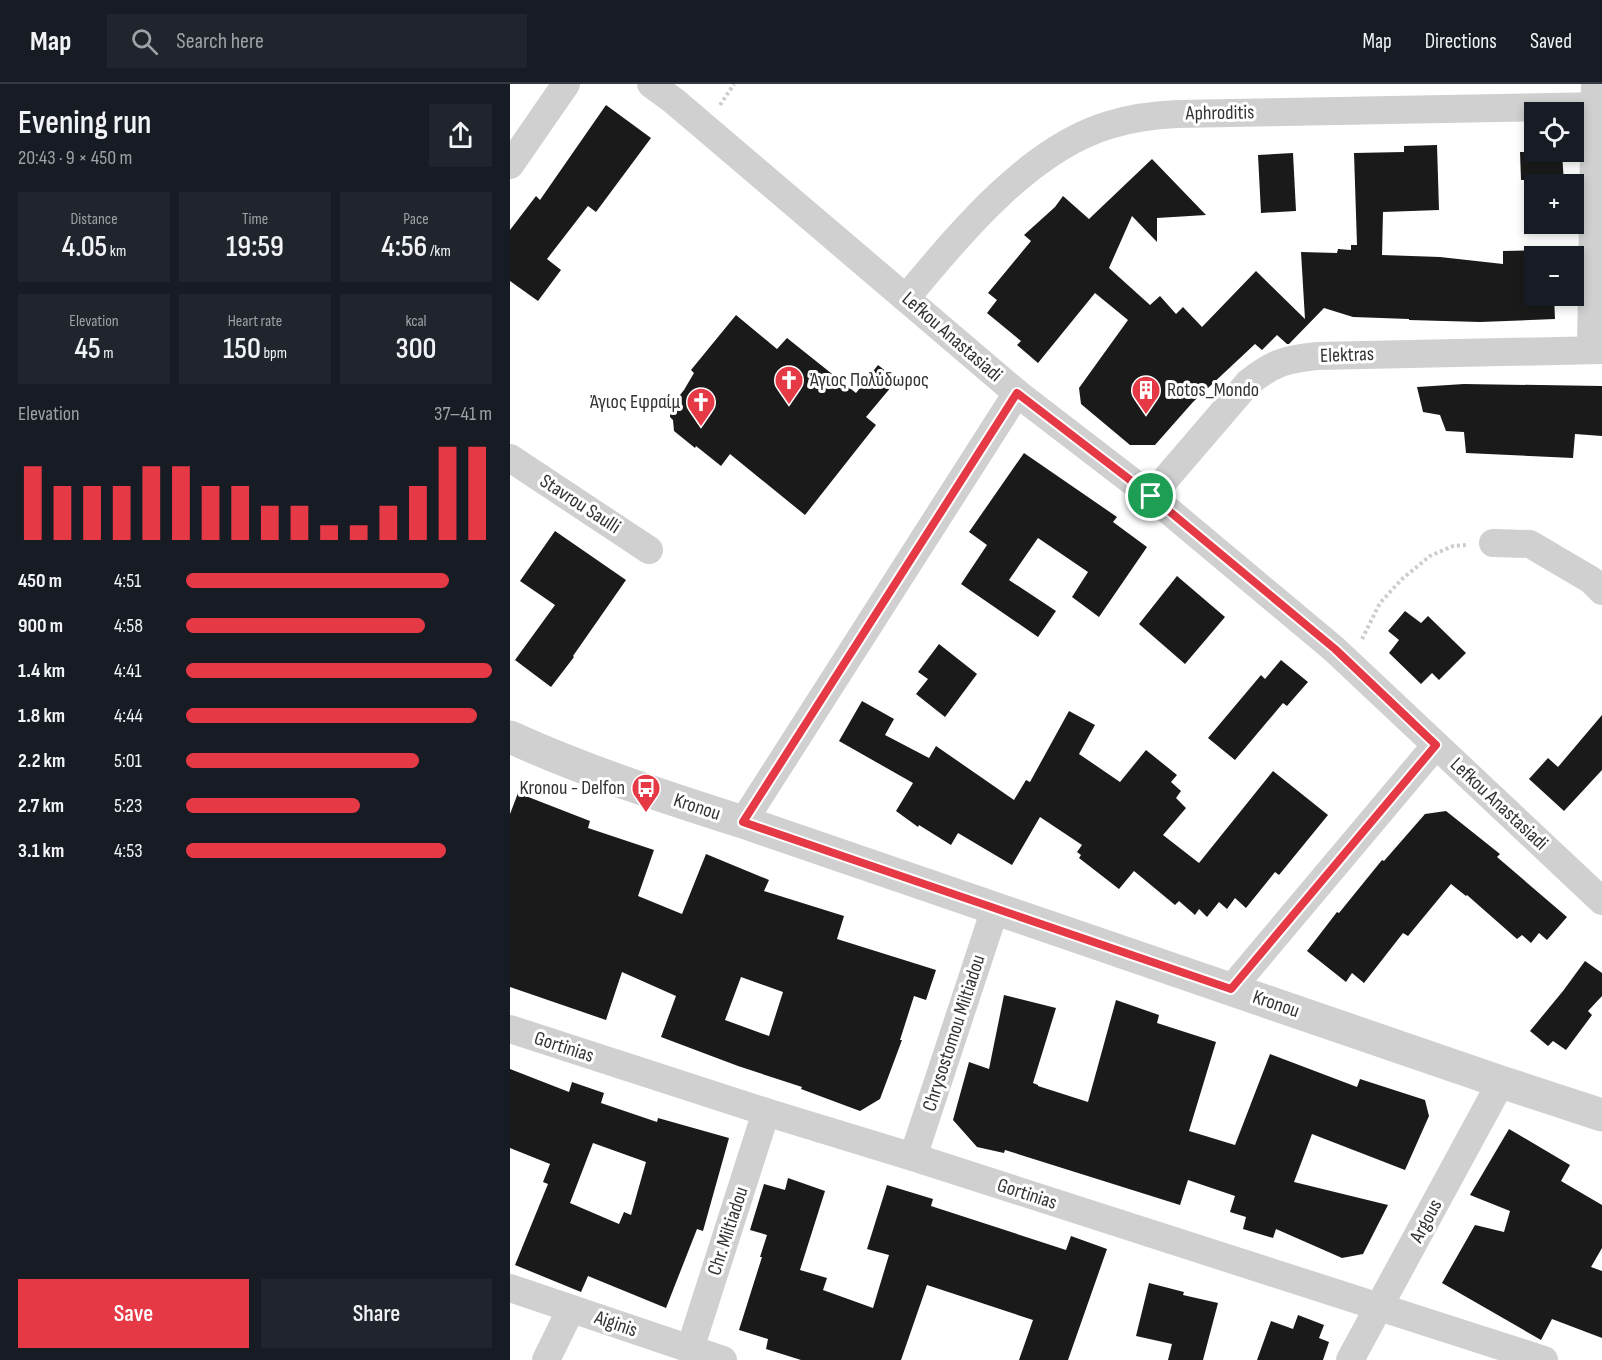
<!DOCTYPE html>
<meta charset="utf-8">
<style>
:root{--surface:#171b24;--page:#20242c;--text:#f1f3f6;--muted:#9ea1a6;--line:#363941;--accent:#e63946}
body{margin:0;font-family:"Sofia Sans Condensed",sans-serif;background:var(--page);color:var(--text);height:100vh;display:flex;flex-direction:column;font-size:22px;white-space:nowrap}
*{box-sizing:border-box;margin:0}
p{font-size:20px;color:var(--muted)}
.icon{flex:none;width:33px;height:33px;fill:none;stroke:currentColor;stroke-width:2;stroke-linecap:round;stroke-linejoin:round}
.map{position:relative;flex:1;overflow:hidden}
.sheet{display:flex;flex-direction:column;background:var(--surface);width:510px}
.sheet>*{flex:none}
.fabs{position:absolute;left:1014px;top:18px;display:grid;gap:12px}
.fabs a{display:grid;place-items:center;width:60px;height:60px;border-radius:0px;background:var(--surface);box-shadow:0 3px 9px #0003;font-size:30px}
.pin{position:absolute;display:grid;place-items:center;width:51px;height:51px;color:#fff;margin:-26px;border:3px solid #fff;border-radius:50%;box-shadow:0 2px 6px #0007}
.round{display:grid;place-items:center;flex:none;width:63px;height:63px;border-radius:0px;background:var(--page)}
.head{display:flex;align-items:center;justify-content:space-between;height:102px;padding:0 18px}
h1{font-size:33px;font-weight:600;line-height:45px}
.metrics{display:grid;grid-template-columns:repeat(3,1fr);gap:9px;height:102px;padding:6px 18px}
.metrics div{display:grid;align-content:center;border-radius:0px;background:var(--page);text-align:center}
.metrics b{font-size:30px;font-weight:600}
.metrics small{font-size:16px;font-weight:400}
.metrics p{font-size:16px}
.chart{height:168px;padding:12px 18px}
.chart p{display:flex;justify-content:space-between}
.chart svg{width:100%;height:108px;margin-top:6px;stroke:var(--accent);stroke-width:6}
.button{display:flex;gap:12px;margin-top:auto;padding:12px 18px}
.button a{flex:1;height:69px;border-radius:0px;background:var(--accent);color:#fff;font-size:24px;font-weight:600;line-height:69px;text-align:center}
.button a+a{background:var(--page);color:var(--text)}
ul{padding:0 18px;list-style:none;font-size:20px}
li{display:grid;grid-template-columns:96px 72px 1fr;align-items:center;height:45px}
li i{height:15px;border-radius:8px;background:var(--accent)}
header{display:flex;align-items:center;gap:36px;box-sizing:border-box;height:84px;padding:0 30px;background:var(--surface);border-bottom:2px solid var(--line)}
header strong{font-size:28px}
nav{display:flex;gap:33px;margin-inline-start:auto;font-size:21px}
.search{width:420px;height:54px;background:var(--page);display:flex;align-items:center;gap:15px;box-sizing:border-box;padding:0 21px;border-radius:0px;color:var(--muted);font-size:22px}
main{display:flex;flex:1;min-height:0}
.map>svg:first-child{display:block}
</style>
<header>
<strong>Map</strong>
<div class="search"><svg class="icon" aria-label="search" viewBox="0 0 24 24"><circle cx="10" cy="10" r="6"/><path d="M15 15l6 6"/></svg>Search here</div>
<nav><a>Map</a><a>Directions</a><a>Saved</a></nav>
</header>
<main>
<section class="sheet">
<div class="head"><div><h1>Evening run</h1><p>20:43 · 9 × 450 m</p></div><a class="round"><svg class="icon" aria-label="share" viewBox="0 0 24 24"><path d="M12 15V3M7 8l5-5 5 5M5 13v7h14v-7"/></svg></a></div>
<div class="metrics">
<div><p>Distance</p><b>4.05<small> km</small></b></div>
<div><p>Time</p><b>19:59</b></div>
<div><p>Pace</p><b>4:56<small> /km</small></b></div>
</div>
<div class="metrics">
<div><p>Elevation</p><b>45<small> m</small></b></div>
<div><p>Heart rate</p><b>150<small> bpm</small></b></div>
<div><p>kcal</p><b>300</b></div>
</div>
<div class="chart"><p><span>Elevation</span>37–41 m</p>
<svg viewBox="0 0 160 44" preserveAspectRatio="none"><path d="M5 44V14M15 44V22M25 44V22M35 44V22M45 44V14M55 44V14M65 44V22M75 44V22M85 44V30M95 44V30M105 44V38M115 44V38M125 44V30M135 44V22M145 44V6M155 44V6"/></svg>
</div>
<ul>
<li><b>450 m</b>4:51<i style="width:86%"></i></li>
<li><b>900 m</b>4:58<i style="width:78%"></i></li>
<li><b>1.4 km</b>4:41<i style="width:100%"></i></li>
<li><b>1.8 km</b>4:44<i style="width:95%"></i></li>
<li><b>2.2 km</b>5:01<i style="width:76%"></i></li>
<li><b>2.7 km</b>5:23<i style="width:57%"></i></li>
<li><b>3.1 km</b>4:53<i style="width:85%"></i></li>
</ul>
<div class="button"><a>Save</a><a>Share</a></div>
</section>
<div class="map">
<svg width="1092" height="1276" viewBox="0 0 1092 1276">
<rect width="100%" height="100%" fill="#fff"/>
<g fill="#1a1a1a" fill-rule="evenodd">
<path d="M96,21l45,33 -55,74 -8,-6 -41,53 14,11 -23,31 -28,-20v-51l26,-34 4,4z"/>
<path d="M927,61l2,65 -56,2 -1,43 58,2 63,7v-13l49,-1 1,6h-19v40h20l1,23 -75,3 -71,-2v-1l-56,-2 -29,-9 -35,36h-2l-10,-9 -15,15 -7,-6 -62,58 -38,43h-25l-49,-41 -2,-16 49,-68 -33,-27 -57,70 -21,-18 4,-4 -34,-28 10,-13 -9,-7 43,-52 -7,-6 31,-28 8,-11 26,23 63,-60 54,56 -49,3v24l-25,-26 -23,52 41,37 10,-9 16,18 7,-7 19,20 54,-56 49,48 -4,-67 36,1 1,-4 13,1v-5h6l-3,-92 50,-1v-6z"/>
<path d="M1010,68h42l2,32h-35l-1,-4h-7z"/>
<path d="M783,69l3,58 -35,2 -3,-58z"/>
<path d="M226,231l41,34 10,-11 69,55 22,-28 19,15 -31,37 10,8 -71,90 -75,-61 -9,12 -25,-20 -1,2 -21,-17 -1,-11 -3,-3 1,-14 5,-3 8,-10 10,-17 -3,-3z"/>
<path d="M954,300l138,2v50l-27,-2 -2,24 -107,-5 -2,-21 -18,-1 -6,-16 -17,-3 -6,-25z"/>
<path d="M514,369l93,64 -4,5 34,25 -48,70 -27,-20 16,-25 -50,-34 -29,42 47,31 -18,26 -77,-53 26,-39 -18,-13z"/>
<path d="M45,447l71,49 -53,76 1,1 -23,30 -36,-27 40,-55 -35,-24z"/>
<path d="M667,492l48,41 -40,47 -46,-40z"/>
<path d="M895,527l16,12 7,-7 38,37 -27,27 -7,-7 -11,11 -32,-31 10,-13 -11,-9z"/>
<path d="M429,560l38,30 -32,43 -29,-23 12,-15 -10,-7z"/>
<path d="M771,576l27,22 -21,24 -4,-3 -48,57 -27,-22 53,-63 4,4z"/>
<path d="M352,617l32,18 -9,16 44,23 7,-12 78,54 12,-20 4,2 39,-71 26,14 -16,29 41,28 26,-32 31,25 -6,7 10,9 -5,7 10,10 -23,27 36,28 74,-92 55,44 -49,60 -4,-3 -29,36 -11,-10 -8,11 -8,-7 -12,15 -8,-8 -4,6 -16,-14 -4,4 -41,-34 -15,18 -40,-31 2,-3 -4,-3 5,-7 -42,-28 -28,48 -54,-32 -7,12 -32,-20 -1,2 -22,-16 17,-28 -74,-42z"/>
<path d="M1092,631v55l-38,41 -35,-32 19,-21 10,9z"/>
<path d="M8,709l72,28 -2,7 66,22 -16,46 44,18 24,-60 63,26 -5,11 80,25 -7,23 99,31 -10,30 -12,-4 -14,44h2l-22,59 -20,12 -59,-22 1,-2 -64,-21 -77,-29 15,-41 -54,-24 -16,48 -96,-33v-173zM231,893l42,15 -14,44 -44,-16z"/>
<path d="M936,727l54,43 -3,3 70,60 -20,23 -8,-7 -8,10 -9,-8 -5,4 -50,-44 -1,1 -15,-12 -43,52 -5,-3 -39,50 -12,-10 -6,9 -39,-31 30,-39 2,1 43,-53 2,1 41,-47z"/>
<path d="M1075,877l17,12v23l-14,15 4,4 -26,35 -13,-9 -5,5 -18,-15 33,-40z"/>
<path d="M494,911l52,13 -23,75 5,2v1l50,16 28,-102 43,15 -2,8 59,19 -27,89 46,14 35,-91 87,33 3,-8 65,21 4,16 -24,54 -93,-36 -18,48 94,23 -25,49 -21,4 -66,-29 -3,9 -30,-9 3,-12 -16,-5 5,-16 -47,-16 -8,25 -175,-55 -1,3 -27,-6 -24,-27 16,-58 20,7z"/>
<path d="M0,985l59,23 3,-10 32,11 -3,10 56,19 1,-4 71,20 -26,93 -6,-2 -31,79 -78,-32 -7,16 -66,-27 33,-81 -5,-2 7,-18 -40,-16zM83,1059l53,19 -15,53 -7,-3 -5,12 -49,-21z"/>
<path d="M999,1045l61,36 -9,16 41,24v43l-11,19 11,4v67l-50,-19 -11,21 -99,-57 33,-58 29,7 6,-21 -40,-16z"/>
<path d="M278,1094l37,13 -25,79 27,8 -4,12 50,18 16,-53 -22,-6 20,-64 46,14 -2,7 135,44 5,-14 36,13 -39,111h-49l14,-40 -106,-35 -26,75h-100l-35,-11 2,-10 -29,-9 23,-73h-2l7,-22 -17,-5 14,-46 21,6z"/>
<path d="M639,1199l35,9 -1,3 35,8 -15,57h-35l4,-16 -36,-8z"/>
<path d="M788,1231l26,10 -5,13 10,4 -6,18h-66l14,-39 22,8z"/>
</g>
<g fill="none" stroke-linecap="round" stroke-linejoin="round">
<g stroke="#cdcdcd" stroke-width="4" stroke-dasharray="3 3" stroke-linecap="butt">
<path d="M210,21l14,-21"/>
<path d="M852,555l18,-36 22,-24 28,-23 23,-10 14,-1"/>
</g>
<g stroke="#d0d0d0" stroke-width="28">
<path d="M141,0l23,17 343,292 134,103 183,153 268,252"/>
<path d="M0,81l56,-81"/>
<path d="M396,214c52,-62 122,-149 203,-173 22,-7 45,-10 68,-11l425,-8"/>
<path d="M1081,266l4,-266"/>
<path d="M0,374l139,92"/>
<path d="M641,412l97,-113c25,-20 38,-24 69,-27l285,-6"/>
<path d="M983,459l37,1 61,36 11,11"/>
<path d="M233,738l274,-429"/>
<path d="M721,905l205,-244"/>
<path d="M0,945l256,83 147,45 631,203"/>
<path d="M403,1073l82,-248"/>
<path d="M0,1204l213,72"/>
<path d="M180,1265l76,-237"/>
<path d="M36,1276l25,-51"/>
<path d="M840,1276l151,-278"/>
</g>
<path stroke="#d0d0d0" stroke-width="33" d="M0,653c75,34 154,60 233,85l758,260 101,33"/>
</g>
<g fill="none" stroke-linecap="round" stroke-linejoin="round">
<g stroke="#fff" stroke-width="12">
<path id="route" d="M507,309l134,103 184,153 101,96 -205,244 -488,-167z"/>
</g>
<use href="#route" stroke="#e63946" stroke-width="8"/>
</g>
<defs>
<g id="church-pin" transform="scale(1.5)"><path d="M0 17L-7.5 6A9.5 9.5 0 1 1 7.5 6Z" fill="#e63946" stroke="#fff"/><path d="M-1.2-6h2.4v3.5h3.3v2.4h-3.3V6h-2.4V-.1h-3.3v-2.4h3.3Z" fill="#fff"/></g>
<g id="building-pin" transform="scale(1.5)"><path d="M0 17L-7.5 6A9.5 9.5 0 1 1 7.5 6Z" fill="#e63946" stroke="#fff"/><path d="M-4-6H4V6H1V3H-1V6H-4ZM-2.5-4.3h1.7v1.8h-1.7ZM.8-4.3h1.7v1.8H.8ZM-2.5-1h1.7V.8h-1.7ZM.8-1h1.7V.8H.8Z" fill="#fff"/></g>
<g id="bus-pin" transform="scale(1.5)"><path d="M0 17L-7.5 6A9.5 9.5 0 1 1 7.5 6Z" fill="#e63946" stroke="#fff"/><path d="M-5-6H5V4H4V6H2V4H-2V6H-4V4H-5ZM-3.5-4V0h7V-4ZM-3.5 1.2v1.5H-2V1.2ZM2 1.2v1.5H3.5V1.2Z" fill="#fff"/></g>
</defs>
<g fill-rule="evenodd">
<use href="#church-pin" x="279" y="296"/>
<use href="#building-pin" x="636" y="306"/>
<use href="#church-pin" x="191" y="318"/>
<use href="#bus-pin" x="136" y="704"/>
</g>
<g text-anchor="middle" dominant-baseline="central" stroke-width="6" stroke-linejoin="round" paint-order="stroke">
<g font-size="20" fill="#333" stroke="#fff">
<text transform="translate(710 29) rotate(-1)">Aphroditis</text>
<text transform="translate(442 253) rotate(41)">Lefkou Anastasiadi</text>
<text transform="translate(837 271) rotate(-2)">Elektras</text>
<text transform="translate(70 420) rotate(33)">Stavrou Saulli</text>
<text transform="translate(989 720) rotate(43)">Lefkou Anastasiadi</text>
<text transform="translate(187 723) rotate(18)">Kronou</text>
<text transform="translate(766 920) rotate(19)">Kronou</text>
<text transform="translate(444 949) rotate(-72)">Chrysostomou Miltiadou</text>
<text transform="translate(54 963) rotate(18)">Gortinias</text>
<text transform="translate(517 1110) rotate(18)">Gortinias</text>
<text transform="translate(916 1137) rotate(-62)">Argous</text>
<text transform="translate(218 1147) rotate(-72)">Chr. Miltiadou</text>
<text transform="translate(106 1240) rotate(19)">Aiginis</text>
</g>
<g font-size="20" fill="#333" stroke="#fff" text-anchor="start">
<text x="300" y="296">Άγιος Πολύδωρος</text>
<text x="657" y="306">Rotos_Mondo</text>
<text x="170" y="318" text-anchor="end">Άγιος Εφραίμ</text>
<text x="115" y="704" text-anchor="end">Kronou - Delfon</text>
</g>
</g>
</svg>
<div class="fabs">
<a><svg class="icon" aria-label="locate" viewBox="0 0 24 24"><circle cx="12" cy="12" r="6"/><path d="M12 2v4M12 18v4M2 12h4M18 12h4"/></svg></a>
<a>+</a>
<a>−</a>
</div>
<div class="pin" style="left:641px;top:412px;background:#1e9e55"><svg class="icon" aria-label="arrive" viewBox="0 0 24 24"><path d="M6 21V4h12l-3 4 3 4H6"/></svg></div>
</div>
</main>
